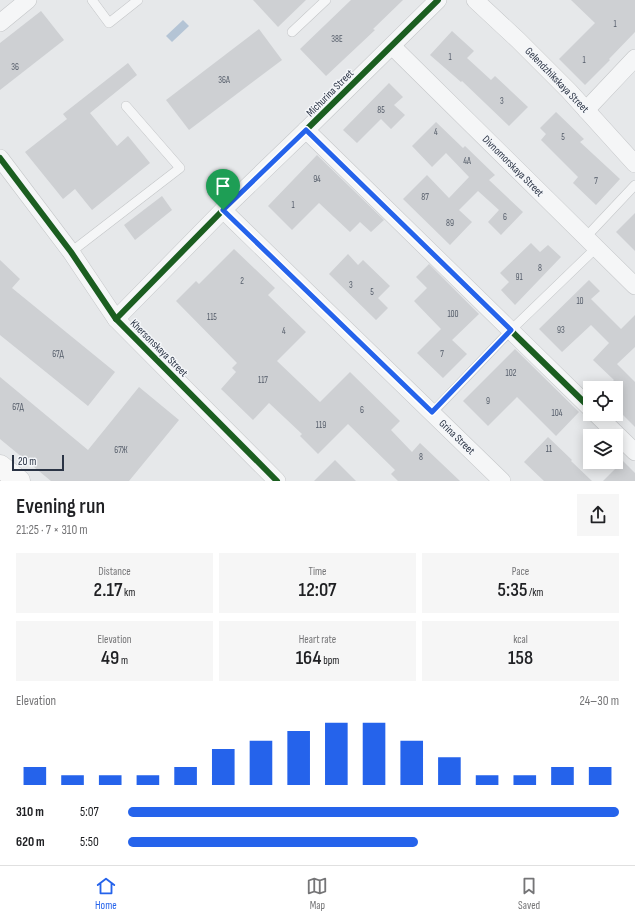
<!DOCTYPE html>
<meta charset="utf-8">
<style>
:root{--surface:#fff;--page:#f6f6f6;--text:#202124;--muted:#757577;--line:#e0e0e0;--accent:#2563eb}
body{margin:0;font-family:"Sofia Sans Condensed",sans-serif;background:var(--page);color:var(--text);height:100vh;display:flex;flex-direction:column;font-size:15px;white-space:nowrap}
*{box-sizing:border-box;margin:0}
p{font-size:13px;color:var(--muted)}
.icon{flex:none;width:22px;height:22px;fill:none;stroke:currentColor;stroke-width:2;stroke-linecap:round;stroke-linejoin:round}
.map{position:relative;height:481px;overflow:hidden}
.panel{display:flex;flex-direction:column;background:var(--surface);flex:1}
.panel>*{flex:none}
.fabs{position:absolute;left:583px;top:381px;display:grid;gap:8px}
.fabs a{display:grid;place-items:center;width:40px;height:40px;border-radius:0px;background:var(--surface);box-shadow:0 2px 10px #0003;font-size:20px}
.scale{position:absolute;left:12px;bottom:10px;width:52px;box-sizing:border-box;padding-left:4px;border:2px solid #2b3445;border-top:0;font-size:11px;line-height:14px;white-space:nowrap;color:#2b3445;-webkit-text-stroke:3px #f4f6f9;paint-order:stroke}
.pin{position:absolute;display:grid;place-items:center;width:34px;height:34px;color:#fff;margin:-41px -17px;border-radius:50% 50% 50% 0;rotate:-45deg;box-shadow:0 0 4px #0007}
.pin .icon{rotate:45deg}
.round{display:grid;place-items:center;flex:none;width:42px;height:42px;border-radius:0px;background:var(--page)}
.overview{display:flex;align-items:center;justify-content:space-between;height:68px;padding:0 16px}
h1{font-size:22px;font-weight:600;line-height:30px}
.stats{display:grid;grid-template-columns:repeat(3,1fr);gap:6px;height:68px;padding:4px 16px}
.stats div{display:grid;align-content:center;border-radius:0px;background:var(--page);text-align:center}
.stats b{font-size:20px;font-weight:600}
.stats small{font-size:11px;font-weight:400}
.stats p{font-size:11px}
.chart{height:112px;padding:8px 16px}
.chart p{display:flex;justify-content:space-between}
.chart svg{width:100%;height:72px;margin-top:4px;stroke:var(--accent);stroke-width:6}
ul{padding:0 16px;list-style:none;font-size:13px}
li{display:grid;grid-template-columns:64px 48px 1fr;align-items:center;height:30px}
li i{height:10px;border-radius:5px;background:var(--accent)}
.tab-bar{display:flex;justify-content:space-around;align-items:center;height:56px;border-top:1px solid var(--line);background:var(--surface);font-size:11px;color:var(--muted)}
.tab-bar a{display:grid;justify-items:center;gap:2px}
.tab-bar .selected{color:var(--accent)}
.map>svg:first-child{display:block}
</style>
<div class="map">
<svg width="635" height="481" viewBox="0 0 635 481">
<rect width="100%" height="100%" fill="#e6e8ea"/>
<path fill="#b4c4d5" d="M183,20l6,6 -17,16 -6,-6z"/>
<g fill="#ced0d3">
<path d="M253,0h53l-28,27z"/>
<path d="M351,0h52l-30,29 2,1 -49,46 -26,-27z"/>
<path d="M571,0h64v32l-26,27 1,1 -25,25 -26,-26 36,-36z"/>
<path d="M41,11l23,29 -64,50v-47z"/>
<path d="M259,29l23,31 -93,70 -23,-30z"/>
<path d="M452,31l22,20 -7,7 24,22 4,-4 33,31 -19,19 -47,-45 -1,1 -31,-27z"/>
<path d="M128,63l9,12 -47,38 27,33 11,-10 22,27 -58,47 -17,-21 -12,10 -38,-47 42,-33 -4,-5z"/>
<path d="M389,83l14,14 -9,8 11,10 -14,14 -10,-10 -24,24 -14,-13z"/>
<path d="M556,112l28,27 -4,3 40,37 -24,26 -23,-22 5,-6 -37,-37 5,-6 -6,-6z"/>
<path d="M436,122l27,26 2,-2 30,29 -6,5 34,32 -22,23 -13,-13 11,-12 -21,-19 -19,19 13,12 -22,23 -47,-46 24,-24 22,23 20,-21 -23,-24 -14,14 -20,-21z"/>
<path d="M317,155l67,65 -13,12 -11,-10 -10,10 -31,-29 -27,27 -24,-24z"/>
<path d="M162,196l10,14 -37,30 -11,-15z"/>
<path d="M635,213v38l-19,-19z"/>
<path d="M531,243l9,9 8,-7 13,12 -46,48 -14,-15 8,-8 -9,-9z"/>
<path d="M234,249l41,39 -7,7 38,37 -29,29 43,41 30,-30 50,49 -9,9 21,22 8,-9 40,38h-62l-7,-7 4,-4 -47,-46 -30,30 -18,-18 2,-2 -33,-31 -16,17 -32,-31 15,-17 -4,-4 5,-5 -61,-62 20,-20 3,3z"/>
<path d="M348,254l10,11 5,-5 27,26 -12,12 10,10 -12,12 -47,-46z"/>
<path d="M0,260l20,19 -8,9 103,84 -27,34 -88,-71z"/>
<path d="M429,264l50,50 -27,26 15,14 -24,24 -26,-25 24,-24 -27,-28 13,-13 -11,-11z"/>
<path d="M589,280l11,11 -9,8 30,30 14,-14v32l-18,17 18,18v45l-19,-19v-20h-10l8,-8 -21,-20 16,-17 -18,-18 -29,27 -23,-23z"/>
<path d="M515,349l64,63 -23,24 -39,-39 -29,29 -25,-25z"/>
<path d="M0,377l88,73 51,-63 40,33 -50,61h-78l-51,-42z"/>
<path d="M548,437l24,23 -1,1 21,20h-48l-20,-19z"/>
<path d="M335,460l21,21h-42z"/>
<path d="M623,461l12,12v8h-32z"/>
</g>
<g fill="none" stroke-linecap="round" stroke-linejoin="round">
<g stroke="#c4c6c8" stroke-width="10">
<g id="lane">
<path d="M92,0l17,23 29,-23"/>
<path d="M292,32l34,-32"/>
<path d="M586,237l49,-52"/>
<path d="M71,252l109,-84 -54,-62"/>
<path d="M432,413l79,-83 85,-82"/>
</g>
</g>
<g stroke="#c4c6c8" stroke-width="18">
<g id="street">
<path d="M475,0l43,40 51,51 66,73"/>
<path d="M0,23l28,-23"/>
<path d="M392,46l243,240"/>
<path d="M586,110l49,-52"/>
<path d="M306,130l284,278"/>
<path d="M0,158l71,94 45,67 161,162"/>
<path d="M223,210l279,271"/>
<path d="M116,319l107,-109 83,-80 132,-130"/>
<path d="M596,414l39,38"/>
</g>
</g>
<g stroke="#c4c6c8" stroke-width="23">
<path id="secondary" d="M0,466l19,15"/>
</g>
<use href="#lane" stroke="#f5f6f7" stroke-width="9"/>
<use href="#street" stroke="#f5f6f7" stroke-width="17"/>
<use href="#secondary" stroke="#f8f8f8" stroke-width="22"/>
<g stroke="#f4f6f9" stroke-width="8">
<g id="cycleway">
<path d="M306,130l284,278"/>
<path d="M0,158l71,94 45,67 161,162"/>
<path d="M116,319l107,-109 83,-80 132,-130"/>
</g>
</g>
<use href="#cycleway" stroke="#1b5e20" stroke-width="6"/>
</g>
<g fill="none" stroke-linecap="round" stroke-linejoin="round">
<g stroke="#fff" stroke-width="8">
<path id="route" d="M306,130l205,200 -79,82 -209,-202z"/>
</g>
<use href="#route" stroke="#2563eb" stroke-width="5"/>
</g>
<g text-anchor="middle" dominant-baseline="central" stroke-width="3" stroke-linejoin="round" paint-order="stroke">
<g font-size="9" fill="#545c69">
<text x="615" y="24">1</text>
<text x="337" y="39">38Е</text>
<text x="450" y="57">1</text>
<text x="584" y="60">1</text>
<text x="15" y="67">36</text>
<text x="224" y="80">36А</text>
<text x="502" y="101">3</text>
<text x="381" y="110">85</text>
<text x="436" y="132">4</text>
<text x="563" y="137">5</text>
<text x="467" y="161">4А</text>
<text x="317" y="179">94</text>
<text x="596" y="181">7</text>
<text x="425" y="197">87</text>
<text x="293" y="205">1</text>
<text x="505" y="217">6</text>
<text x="450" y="223">89</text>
<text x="540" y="268">8</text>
<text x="519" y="277">91</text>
<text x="242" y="281">2</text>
<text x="351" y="285">3</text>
<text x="372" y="292">5</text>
<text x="580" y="301">10</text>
<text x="453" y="314">100</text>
<text x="212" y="317">115</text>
<text x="561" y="330">93</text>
<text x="284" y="331">4</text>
<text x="58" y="354">67Д</text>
<text x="442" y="354">7</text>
<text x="511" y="373">102</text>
<text x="263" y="380">117</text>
<text x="488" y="401">9</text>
<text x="18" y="407">67Д</text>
<text x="362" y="410">6</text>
<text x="557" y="413">104</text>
<text x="321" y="425">119</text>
<text x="549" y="449">11</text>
<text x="121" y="450">67Ж</text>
<text x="421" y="457">8</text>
</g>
<g font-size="11" fill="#2b3445" stroke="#f4f6f9">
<text transform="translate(557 80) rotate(46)">Gelendzhikskaya Street</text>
<text transform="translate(330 93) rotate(-45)">Michurina Street</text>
<text transform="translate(513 166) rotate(45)">Divnomorskaya Street</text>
<text transform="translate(159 348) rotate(45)">Khersonskaya Street</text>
<text transform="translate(457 437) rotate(44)">Grina Street</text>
</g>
</g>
</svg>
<div class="fabs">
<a><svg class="icon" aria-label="locate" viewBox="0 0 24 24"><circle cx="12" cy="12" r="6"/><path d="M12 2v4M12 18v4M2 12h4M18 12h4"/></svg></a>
<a><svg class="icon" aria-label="layers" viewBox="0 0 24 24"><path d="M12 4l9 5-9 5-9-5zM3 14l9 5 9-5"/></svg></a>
</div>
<div class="scale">20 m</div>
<div class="pin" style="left:223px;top:210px;background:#1e9e55"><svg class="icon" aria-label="arrive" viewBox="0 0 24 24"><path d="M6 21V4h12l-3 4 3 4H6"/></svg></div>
</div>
<section class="panel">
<div class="overview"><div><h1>Evening run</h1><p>21:25 · 7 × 310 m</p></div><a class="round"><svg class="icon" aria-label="share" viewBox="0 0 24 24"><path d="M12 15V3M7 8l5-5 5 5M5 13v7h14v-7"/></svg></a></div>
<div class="stats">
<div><p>Distance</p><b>2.17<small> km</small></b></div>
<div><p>Time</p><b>12:07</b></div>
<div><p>Pace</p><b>5:35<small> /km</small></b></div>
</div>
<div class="stats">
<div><p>Elevation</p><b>49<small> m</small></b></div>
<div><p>Heart rate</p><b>164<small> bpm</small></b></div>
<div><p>kcal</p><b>158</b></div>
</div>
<div class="chart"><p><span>Elevation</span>24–30 m</p>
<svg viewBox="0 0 160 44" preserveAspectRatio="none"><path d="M5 44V33M15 44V38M25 44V38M35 44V38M45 44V33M55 44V22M65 44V17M75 44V11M85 44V6M95 44V6M105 44V17M115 44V27M125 44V38M135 44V38M145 44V33M155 44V33"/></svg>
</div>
<ul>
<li><b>310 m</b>5:07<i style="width:100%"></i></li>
<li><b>620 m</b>5:50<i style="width:59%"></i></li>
</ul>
</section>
<nav class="tab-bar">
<a class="selected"><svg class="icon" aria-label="home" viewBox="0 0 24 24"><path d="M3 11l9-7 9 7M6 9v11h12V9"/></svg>Home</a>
<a><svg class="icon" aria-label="map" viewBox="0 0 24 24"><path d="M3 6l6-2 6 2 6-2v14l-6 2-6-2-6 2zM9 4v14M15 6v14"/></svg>Map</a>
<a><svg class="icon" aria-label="saved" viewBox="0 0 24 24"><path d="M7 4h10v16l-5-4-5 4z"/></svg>Saved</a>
</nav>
